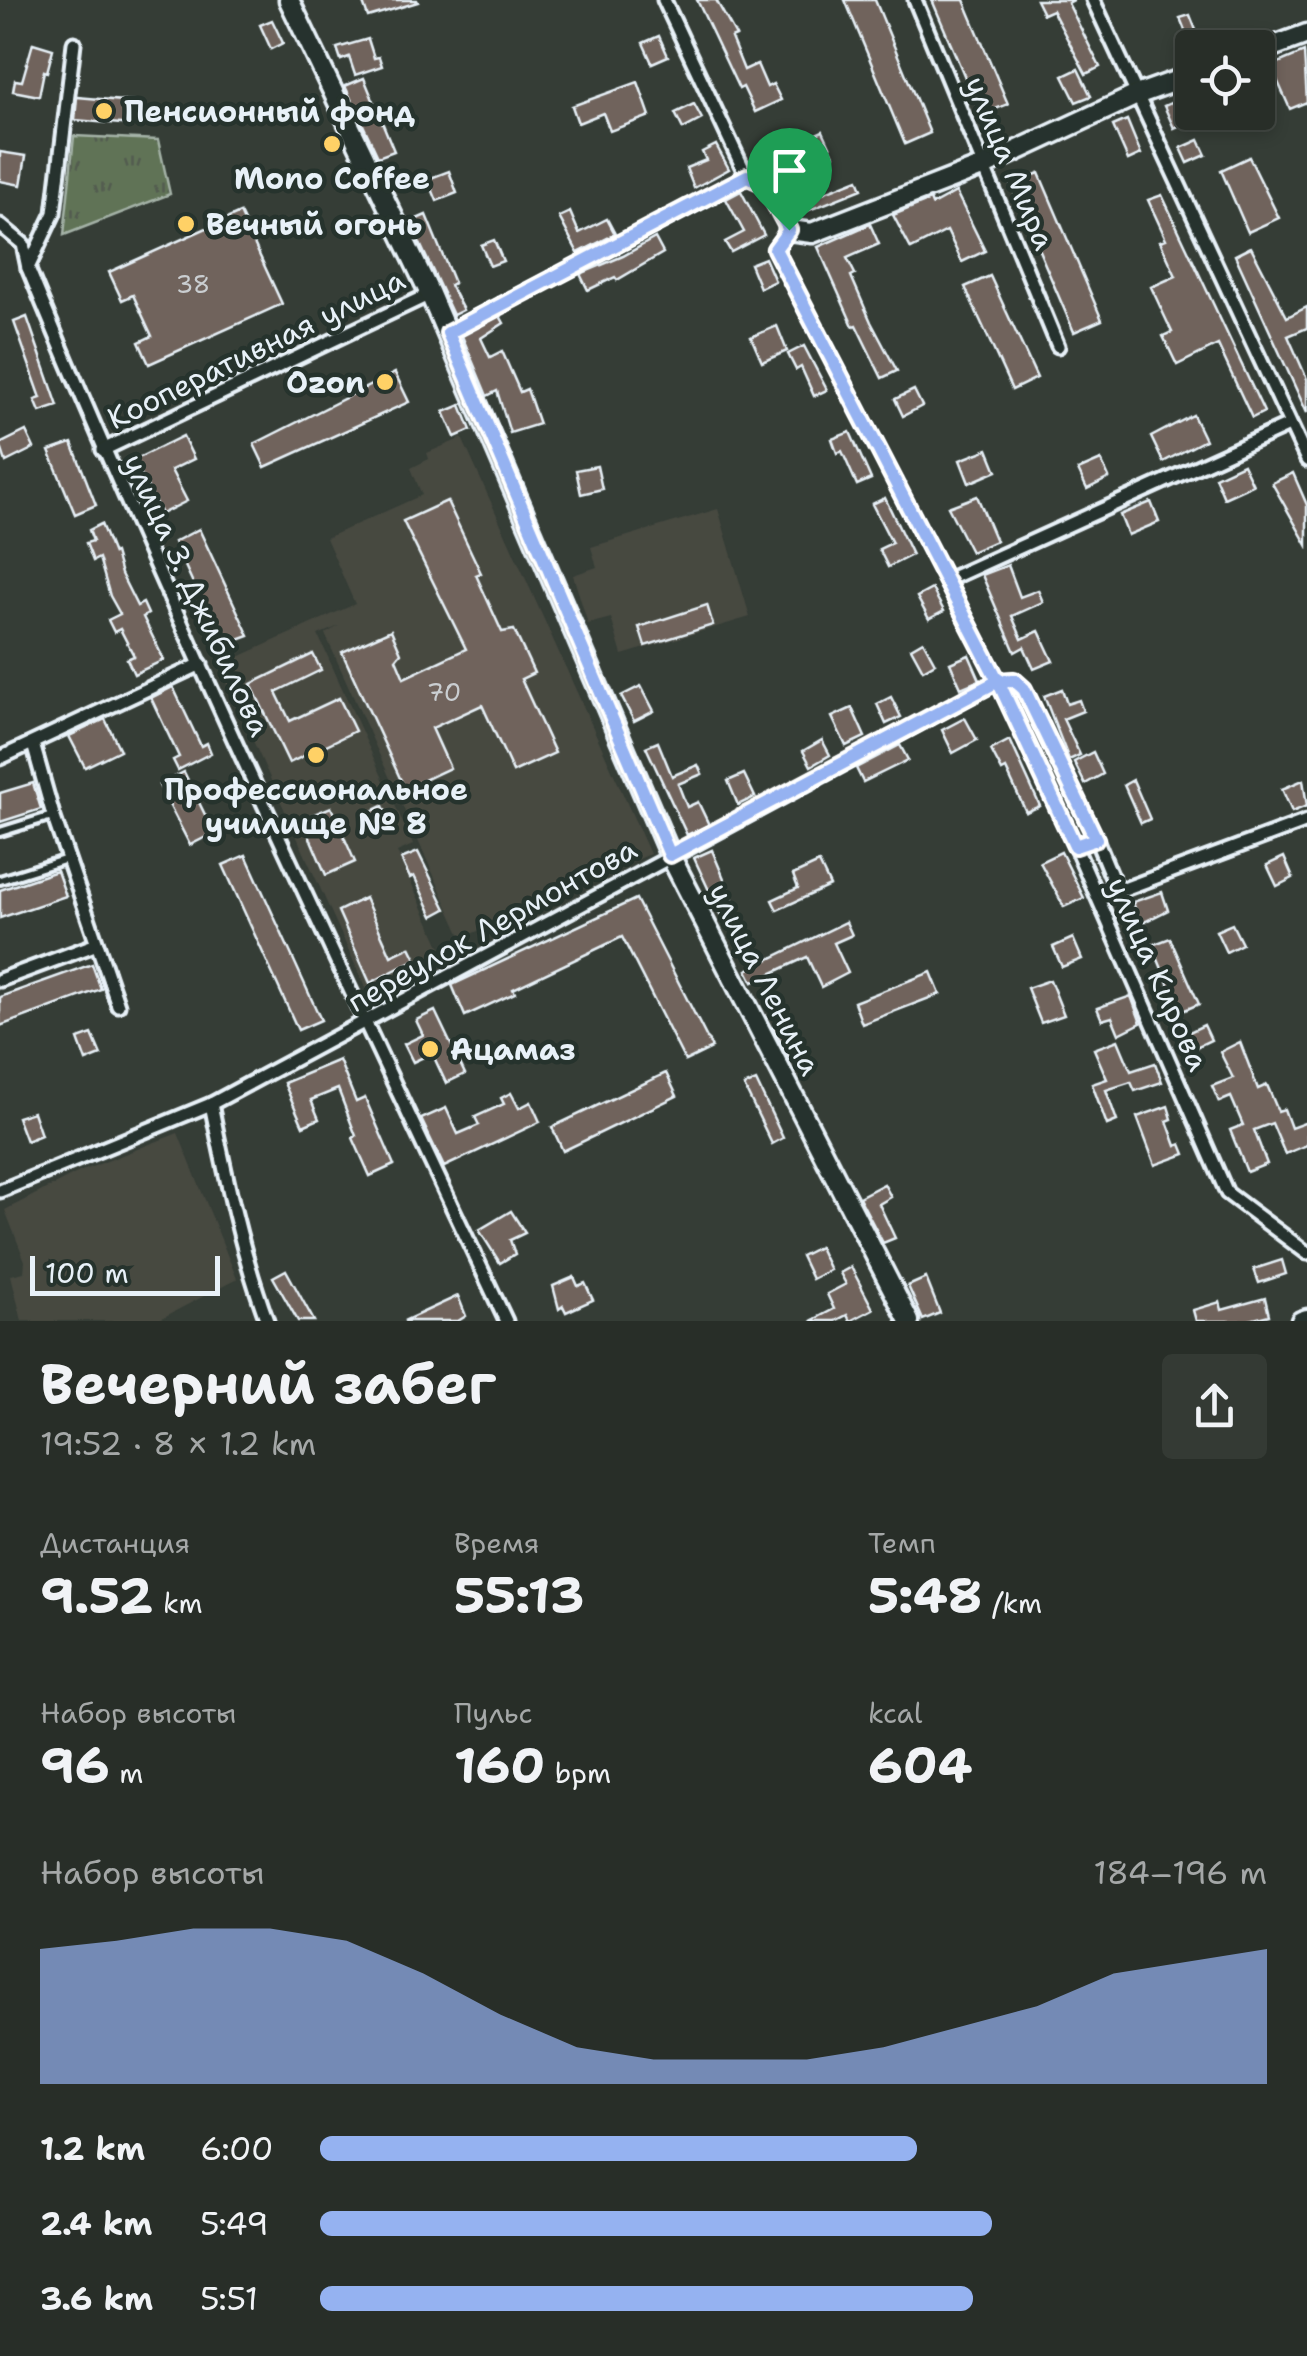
<!DOCTYPE html>
<html lang="ru">
<meta charset="utf-8">
<style>
:root{--surface:#282e28;--page:#343a34;--text:#f1f3f6;--muted:#a5a8a8;--line:#444a45;--accent:#95b2f1}
body{margin:0;font-family:"Shantell Sans",sans-serif;background:var(--page);color:var(--text);height:100vh;display:flex;flex-direction:column;font-size:38px;white-space:nowrap}
*{box-sizing:border-box;margin:0}
p{font-size:32px;color:var(--muted)}
.icon{flex:none;width:55px;height:55px;fill:none;stroke:currentColor;stroke-width:2;stroke-linecap:round;stroke-linejoin:round}
.map{position:relative;height:1321px;overflow:hidden}
.side{display:flex;flex-direction:column;background:var(--surface);flex:1}
.side>*{flex:none}
.fabs{position:absolute;left:1175px;top:30px;display:grid;gap:20px}
.fabs a{display:grid;place-items:center;width:100px;height:100px;border-radius:10px;background:var(--surface);box-shadow:0 5px 15px #0003,0 0 0 2px var(--line);font-size:50px}
.scale{position:absolute;left:30px;bottom:25px;width:190px;box-sizing:border-box;padding-left:10px;border:5px solid #e8f1f8;border-top:0;font-size:28px;line-height:35px;white-space:nowrap;color:#e8f1f8;-webkit-text-stroke:8px #26332d;paint-order:stroke}
.pin{position:absolute;display:grid;place-items:center;width:85px;height:85px;color:#fff;margin:-102px -42px;border-radius:50% 50% 50% 0;rotate:-45deg;box-shadow:0 0 10px #0007}
.pin .icon{rotate:45deg}
.round{display:grid;place-items:center;flex:none;width:105px;height:105px;border-radius:10px;background:var(--page)}
.head{display:flex;align-items:center;justify-content:space-between;height:170px;padding:0 40px}
h1{font-size:55px;font-weight:700;line-height:75px}
.figures{display:grid;grid-template-columns:repeat(3,1fr);gap:15px;height:170px;padding:10px 40px}
.figures div{display:grid;align-content:center}
.figures b{font-size:50px;font-weight:700}
.figures small{font-size:28px;font-weight:400}
.figures p{font-size:28px}
.chart{height:280px;padding:20px 40px}
.chart p{display:flex;justify-content:space-between}
.chart svg{width:100%;height:180px;margin-top:10px;fill:var(--accent);opacity:.7}
ul{padding:0 40px;list-style:none;font-size:32px}
li{display:grid;grid-template-columns:160px 120px 1fr;align-items:center;height:75px}
li i{height:25px;border-radius:12px;background:var(--accent)}
.map>svg:first-child{display:block}
</style>
<div class="map">
<svg width="1307" height="1321" viewBox="0 0 1307 1321">
<defs>
<pattern id="park-tufts" width="24" height="20" patternUnits="userSpaceOnUse" patternTransform="scale(2.5)"><rect width="24" height="20" fill="#607356"/><path d="M3 7l-1-3M5 7V3M7 7l1-3M15 17l-1-3M17 17v-4M19 17l1-3" fill="none" stroke="#525b4f"/></pattern>
</defs>
<rect width="100%" height="100%" fill="#353d36"/>
<filter id="ink" filterUnits="userSpaceOnUse"><feTurbulence type="fractalNoise" baseFrequency=".01" numOctaves="2"/><feDisplacementMap in="SourceGraphic" scale="20" xChannelSelector="R" yChannelSelector="G"/><feConvolveMatrix kernelMatrix="1 2 1 2 8 2 1 2 1" color-interpolation-filters="sRGB"/></filter>
<g filter="url(#ink)">
<g fill="#474941">
<path d="M462,438l188,416 -188,84 -137,-304 14,-8 -21,9 95,210 -16,7 49,107 -78,34 -149,-327 136,-62 -29,-66 96,-43 -11,-27 18,-9 -2,-6z"/>
<path d="M718,509l32,108 -128,38 -11,-37 -23,6 -15,-49 24,-8 -6,-20z"/>
<path d="M178,1133l59,146 -81,42h-134l-11,-46 13,-3 1,-11 -20,-51 74,-38z"/>
</g>
<path fill="url(#park-tufts)" stroke="#a4b2a7" stroke-width="2.5" d="M74,136l84,4 12,54 -106,41z"/>
<g fill="#70645b" stroke="#e8f1f8" stroke-width="2.5">
<path d="M372,0h45l1,2 -50,15 -5,-14z"/>
<path d="M697,0h19l20,36 -5,2 13,32 13,-6 10,23 6,-3 8,16 -26,12 -12,-25 -4,2z"/>
<path d="M845,0h30l55,133 -25,11z"/>
<path d="M932,0h32l44,104 -27,11z"/>
<path d="M1036,0h38l-6,3 32,64 -14,7 -34,-64 -9,4z"/>
<path d="M1190,15l13,33h-11l-12,-30z"/>
<path d="M272,20l11,23 -12,6 -11,-24z"/>
<path d="M659,36l9,20 -16,7 -9,-20z"/>
<path d="M368,39l6,19 5,-1 3,9 -27,9 -6,-18 -8,3 -4,-12z"/>
<path d="M33,43l20,6 -6,23 -3,-1 -5,25 -26,-5 2,-11 7,1z"/>
<path d="M1304,52l3,50 -17,7 -19,-43z"/>
<path d="M1078,69l13,27 -15,6 -13,-26z"/>
<path d="M364,78l30,73 -16,6 -33,-71z"/>
<path d="M638,82l12,34 -40,15 -7,-18 -25,10 -6,-17z"/>
<path d="M1192,94v26l-18,8 -10,-22z"/>
<path d="M77,97l57,5 -2,23 -57,-5z"/>
<path d="M694,104l8,15 -19,10 -8,-16z"/>
<path d="M1127,120l14,34 -13,6 -15,-34z"/>
<path d="M823,131l11,24 -18,8 -11,-24z"/>
<path d="M1199,140l7,15 -18,8 -7,-15z"/>
<path d="M716,145l13,24 -35,19 -8,-20 20,-8 -4,-8z"/>
<path d="M0,152l26,4 -5,29 -21,-4z"/>
<path d="M1249,157l30,61 -31,14 -27,-62z"/>
<path d="M449,171l8,22 -20,8 -9,-22z"/>
<path d="M1039,173l63,147 -28,12 -63,-147z"/>
<path d="M858,179l4,10 -60,24 -11,-26 15,-7 7,17z"/>
<path d="M741,191l23,44 -33,17 -6,-10 19,-10 -18,-33z"/>
<path d="M956,192l29,59 -23,11 -15,-31 -36,18 -18,-34 37,-15 2,5z"/>
<path d="M1162,195l102,217 -12,6 -34,-73 -41,20 -14,-29 9,-4 -21,-45 25,-11 -16,-35 6,-2 -18,-39z"/>
<path d="M570,212l9,21 28,-14 8,15 -37,19 -19,-36z"/>
<path d="M240,213l42,91 -133,60 -10,-22 13,-6 -19,-41 -11,5 -13,-28z"/>
<path d="M426,215l28,68 -4,2 13,25 -10,5 -43,-93z"/>
<path d="M870,224l9,20 -32,14 8,16 -4,2 20,46 26,49 -15,7 -26,-53 -3,1 -35,-79z"/>
<path d="M655,238l8,15 -46,27 -2,-3 -27,13 -8,-16 43,-18z"/>
<path d="M494,240l9,21 -13,5 -9,-21z"/>
<path d="M1251,247l36,70 20,-10v21l-19,8 19,43v34l-72,-158z"/>
<path d="M765,258l10,23 -15,7 -10,-24z"/>
<path d="M990,276l47,102 -25,12 -47,-103z"/>
<path d="M500,316l4,7 -23,15 9,19 12,-6 18,41 7,-3 12,35 -29,9 -13,-42 -10,5 -25,-60z"/>
<path d="M27,317l31,89 -18,6 -5,-12 6,-2 -27,-76z"/>
<path d="M777,326l10,25 -25,11 -11,-25z"/>
<path d="M804,346l23,44 -13,6 -13,-29 -5,3 -8,-16z"/>
<path d="M395,373l14,29 -144,65 -11,-23z"/>
<path d="M914,390l8,16 -19,10 -8,-17z"/>
<path d="M461,405l10,25 -16,7 -11,-25z"/>
<path d="M1193,415l12,25 -42,22 -12,-25z"/>
<path d="M26,431l8,17 -28,14 -6,-18z"/>
<path d="M850,432l21,47 -14,6 -15,-34 -5,2 -5,-14z"/>
<path d="M183,436l11,23 -23,11 16,31 -26,13 -27,-54z"/>
<path d="M72,443l24,62 -21,9 -26,-63z"/>
<path d="M988,449l9,22 -28,12 -9,-23z"/>
<path d="M1101,460l8,18 -22,11 -9,-19z"/>
<path d="M1243,464l10,21 -29,13 -9,-21z"/>
<path d="M597,466l5,23 -21,5 -5,-24z"/>
<path d="M1293,473l14,32v40l-35,-62z"/>
<path d="M977,496l19,45 -25,11 -23,-45z"/>
<path d="M885,498l27,57 -24,12 -9,-18 13,-6 -20,-39z"/>
<path d="M447,501l34,72 -5,2 26,57 12,-2 20,43 -13,6 34,74 -42,19 -31,-67 -50,23 18,40 -45,21 -63,-137 49,-22 10,23 -5,6 8,19 62,-29 -63,-128z"/>
<path d="M1151,502l8,20 -31,13 -8,-20z"/>
<path d="M101,524l12,30 2,-1 6,21 16,32 6,-3 5,11 -5,3 21,43 -30,14 -7,-15 7,-3 -14,-27 -6,3 -6,-12 12,-6 -10,-18 -11,-38 -6,3 -7,-18 7,-2 -4,-11z"/>
<path d="M199,529l50,107 -27,10 -48,-104z"/>
<path d="M1008,565l12,32 18,-7 5,12 -31,14 10,23 17,-8 14,30 -19,8 -10,-22 -9,5 -33,-77z"/>
<path d="M932,589l12,22 -15,8 -12,-22z"/>
<path d="M707,605l6,20 -68,21 -6,-19z"/>
<path d="M923,641l12,22 -12,7 -12,-22z"/>
<path d="M313,654l8,16 -45,22 14,29 49,-23 16,33 -66,32 -38,-79z"/>
<path d="M969,655l11,25 -19,8 -11,-25z"/>
<path d="M641,686l13,25 -20,10 -13,-25z"/>
<path d="M173,687l28,59 6,-3 4,10 -33,17 -5,-10 6,-3 -28,-59z"/>
<path d="M1062,689l5,15 12,-4 4,11 -20,8 17,36 -11,5 -25,-64z"/>
<path d="M891,697l10,20 -15,7 -9,-20z"/>
<path d="M852,708l13,29 -19,9 -14,-29z"/>
<path d="M965,718l12,22 -24,13 -11,-23z"/>
<path d="M105,719l15,31 -35,17 -16,-31z"/>
<path d="M822,740l8,15 -19,11 -8,-15z"/>
<path d="M1010,740l30,66 -14,6 -20,-43 -4,2 -11,-21z"/>
<path d="M658,742l14,34 26,-11 4,9 -24,10 9,23 11,-5 11,23 -22,10 -41,-88z"/>
<path d="M900,745l8,15 -45,22 -7,-14z"/>
<path d="M1093,752l10,22 -18,10 -11,-22z"/>
<path d="M184,772l30,61 -24,12 -31,-60z"/>
<path d="M744,774l11,23 -17,8 -10,-24z"/>
<path d="M1133,780l17,39 -9,4 -17,-38z"/>
<path d="M1303,780l4,26 -15,6 -10,-23z"/>
<path d="M33,783l8,26 -41,13v-29z"/>
<path d="M383,806l10,21 -16,7 -9,-21z"/>
<path d="M331,807l24,55 -29,13 -24,-56z"/>
<path d="M712,850l24,57 -16,7 -26,-56z"/>
<path d="M418,852l28,57 -13,7 -19,-40 -4,2 -9,-19z"/>
<path d="M1061,852l23,46 -20,9 -24,-45z"/>
<path d="M246,855l75,165 -23,10 -75,-165z"/>
<path d="M1284,857l9,21 -16,8 -10,-21z"/>
<path d="M819,863l11,23 -53,24 -5,-10 26,-12 -5,-13z"/>
<path d="M57,871l9,25 -66,22v-28z"/>
<path d="M1162,892l6,18 -28,14 -7,-22z"/>
<path d="M365,898l26,58 19,-9 6,12 -46,24 -32,-72z"/>
<path d="M636,899l76,149 -27,13 -63,-124 -109,52 2,4 -50,23 -13,-31z"/>
<path d="M846,922l6,13 -18,8 14,30 -27,14 -14,-30 -54,25 -6,-12z"/>
<path d="M1232,924l10,20 -16,8 -10,-21z"/>
<path d="M1073,938l9,21 -20,8 -9,-20z"/>
<path d="M1170,938l29,66 -19,8 -28,-67z"/>
<path d="M92,964l9,25 -101,37v-29z"/>
<path d="M931,972l9,22 -78,30 -8,-22z"/>
<path d="M1050,980l14,35 -23,8 -14,-35z"/>
<path d="M1131,996l10,27 -22,11 -7,-17 -10,3 -5,-12z"/>
<path d="M435,1011l30,63 -19,9 -14,-30 -19,9 -9,-18 19,-9 -7,-15z"/>
<path d="M789,1019l17,32 -16,8 -17,-32z"/>
<path d="M1204,1025l7,15 -17,8 -7,-15z"/>
<path d="M92,1034l9,21 -15,6 -8,-22z"/>
<path d="M1118,1040l13,31 24,-8 7,19 -27,9 -4,-9 -25,8 11,31 -10,4 -15,-41 15,-5 -13,-30z"/>
<path d="M1240,1042l18,47 9,-4 11,26 6,-2 7,19 16,-6v23l-22,9 -13,-31 -18,7 13,34 -20,8 -17,-42 13,-5 -12,-28 -12,5 -7,-16 21,-8 -13,-26z"/>
<path d="M339,1060l17,42 9,-4 29,67 -24,11 -17,-38 3,-2 -18,-47 -27,11 8,19 -16,7 -19,-43z"/>
<path d="M666,1073l11,23 -114,55 -11,-24z"/>
<path d="M756,1081l27,57 -11,6 -28,-58z"/>
<path d="M511,1093l8,15 12,-6 9,20 -96,45 -23,-48 25,-11 12,26 21,-9 -4,-8 29,-13 -3,-6z"/>
<path d="M1168,1106l4,13 -5,2 9,25 5,-2 4,10 -30,11 -18,-48z"/>
<path d="M33,1112l8,23 -15,6 -9,-24z"/>
<path d="M884,1184l7,13 -12,7 16,34 -12,5 -24,-46z"/>
<path d="M511,1211l14,22 -15,7 5,14 -15,9 -21,-33z"/>
<path d="M819,1247l11,23 -18,9 -11,-23z"/>
<path d="M1282,1260l4,14 -27,9 -5,-14z"/>
<path d="M851,1267l22,42 -23,12 -3,-6 -12,6h-24l23,-12 -7,-15 19,-10 -6,-11z"/>
<path d="M286,1270l28,51h-16l-25,-44z"/>
<path d="M574,1277l4,9 7,-3 8,17 -27,12 -3,-6 -4,3 -6,-23z"/>
<path d="M926,1278l14,35 -17,7 -15,-34z"/>
<path d="M458,1296l8,20 -8,5h-54z"/>
<path d="M1265,1298l4,17 -23,6h-50l-3,-11 27,-8 2,8z"/>
</g>
<g fill="none" stroke-linecap="round" stroke-linejoin="round">
<g stroke="#e8f1f8" stroke-width="14">
<g id="lane">
<path d="M0,832l52,-16"/>
<path d="M0,880l67,-21"/>
</g>
</g>
<g stroke="#e8f1f8" stroke-width="19">
<g id="street">
<path d="M664,0l83,177 17,7 25,46 -14,19 223,432 77,165 152,347 80,60"/>
<path d="M915,0l143,346"/>
<path d="M1093,0l214,460"/>
<path d="M0,225l23,19 5,24c147,356 314,705 478,1053"/>
<path d="M28,268l26,-55 20,-170"/>
<path d="M447,333l300,-156"/>
<path d="M103,450l327,-156"/>
<path d="M947,580l342,-155"/>
<path d="M33,744l20,71 65,190"/>
<path d="M0,758l201,-94"/>
<path d="M1075,846l21,-7 19,46 9,4 183,-68"/>
<path d="M0,980l97,-36"/>
<path d="M211,1104c15,74 30,146 56,217"/>
<path d="M0,1191l211,-87 787,-423 16,-1 10,9 72,150"/>
</g>
</g>
<g stroke="#e8f1f8" stroke-width="25">
<g id="secondary">
<path d="M289,0l141,294 240,561 239,466"/>
<path d="M1258,52l49,-18"/>
<path d="M789,230l23,3 172,-67 155,-72 53,-19"/>
<path d="M1301,1321l6,-2"/>
</g>
</g>
<use href="#lane" stroke="#26332d" stroke-width="6"/>
<use href="#street" stroke="#26332d" stroke-width="11"/>
<use href="#secondary" stroke="#26332d" stroke-width="18"/>
</g>
</g>
<g fill="none" stroke-linecap="round" stroke-linejoin="round" filter="url(#ink)">
<g stroke="#fff" stroke-width="20">
<path id="route" d="M789,230l-25,-46 -17,-8 -299,157 222,522 328,-174 77,165 21,-7 -72,-150 -10,-9 -16,1 -223,-432 14,-19"/>
</g>
<use href="#route" stroke="#95b2f1" stroke-width="12"/>
</g>
<g fill="#ffd166" stroke="#26332d" stroke-width="4">
<circle cx="104" cy="111" r="10"/>
<circle cx="332" cy="144" r="10"/>
<circle cx="186" cy="224" r="10"/>
<circle cx="385" cy="382" r="10"/>
<circle cx="316" cy="755" r="10"/>
<circle cx="430" cy="1049" r="10"/>
</g>
<g text-anchor="middle" dominant-baseline="central" stroke-width="9" stroke-linejoin="round" paint-order="stroke">
<g font-size="25" fill="#caced1">
<text x="193" y="284">38</text>
<text x="444" y="692">70</text>
</g>
<g font-size="30" font-weight="bold" fill="#e8f1f8" stroke="#26332d" text-anchor="start">
<text x="124" y="111">Пенсионный фонд</text>
<text x="332" y="178" text-anchor="middle">Mono Coffee</text>
<text x="206" y="224">Вечный огонь</text>
<text x="365" y="382" text-anchor="end">Ozon</text>
<text x="316" y="789" text-anchor="middle">Профессиональное<tspan x="316" dy="34">училище № 8</tspan></text>
<text x="450" y="1049">Ацамаз</text>
</g>
<g font-size="30" fill="#e8f1f8" stroke="#26332d">
<text transform="translate(1010 163) rotate(67)">улица Мира</text>
<text transform="translate(256 349) rotate(-26)">Кооперативная улица</text>
<text transform="translate(197 595) rotate(65)">улица З. Джибилова</text>
<text transform="translate(492 925) rotate(-29)">переулок Лермонтова</text>
<text transform="translate(1158 974) rotate(66)">улица Кирова</text>
<text transform="translate(765 979) rotate(63)">улица Ленина</text>
</g>
</g>
</svg>
<div class="fabs">
<a><svg class="icon" aria-label="locate" viewBox="0 0 24 24"><circle cx="12" cy="12" r="6"/><path d="M12 2v4M12 18v4M2 12h4M18 12h4"/></svg></a>
</div>
<div class="scale">100 m</div>
<div class="pin" style="left:789px;top:230px;background:#1e9e55"><svg class="icon" aria-label="arrive" viewBox="0 0 24 24"><path d="M6 21V4h12l-3 4 3 4H6"/></svg></div>
</div>
<section class="side">
<div class="head"><div><h1>Вечерний забег</h1><p>19:52 · 8 × 1.2 km</p></div><a class="round"><svg class="icon" aria-label="share" viewBox="0 0 24 24"><path d="M12 15V3M7 8l5-5 5 5M5 13v7h14v-7"/></svg></a></div>
<div class="figures">
<div><p>Дистанция</p><b>9.52<small> km</small></b></div>
<div><p>Время</p><b>55:13</b></div>
<div><p>Темп</p><b>5:48<small> /km</small></b></div>
</div>
<div class="figures">
<div><p>Набор высоты</p><b>96<small> m</small></b></div>
<div><p>Пульс</p><b>160<small> bpm</small></b></div>
<div><p>kcal</p><b>604</b></div>
</div>
<div class="chart"><p><span>Набор высоты</span>184–196 m</p>
<svg viewBox="0 0 160 44" preserveAspectRatio="none"><path d="M0 44V11L10 9L20 6L30 6L40 9L50 17L60 27L70 35L80 38L90 38L100 38L110 35L120 30L130 25L140 17L150 14L160 11V44z"/></svg>
</div>
<ul>
<li><b>1.2 km</b>6:00<i style="width:63%"></i></li>
<li><b>2.4 km</b>5:49<i style="width:71%"></i></li>
<li><b>3.6 km</b>5:51<i style="width:69%"></i></li>
</ul>
</section>
